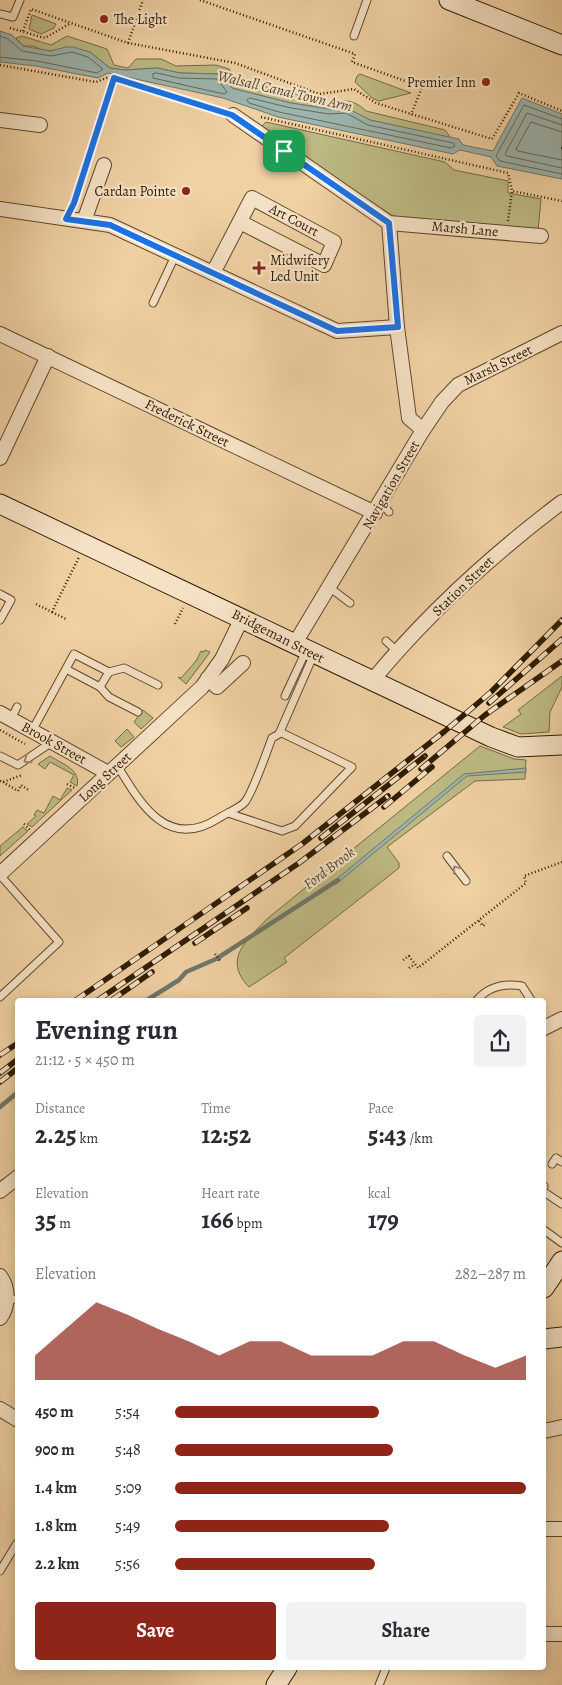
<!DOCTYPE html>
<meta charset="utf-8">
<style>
:root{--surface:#fff;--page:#f2f2f3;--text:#2b2b33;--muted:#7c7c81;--accent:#8f2418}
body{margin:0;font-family:Alegreya,serif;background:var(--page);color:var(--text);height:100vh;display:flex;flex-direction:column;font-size:19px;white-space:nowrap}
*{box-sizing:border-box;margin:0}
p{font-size:16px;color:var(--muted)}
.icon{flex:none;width:28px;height:28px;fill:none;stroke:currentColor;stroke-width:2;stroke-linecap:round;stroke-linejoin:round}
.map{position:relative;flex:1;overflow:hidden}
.sheet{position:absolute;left:15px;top:998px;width:531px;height:672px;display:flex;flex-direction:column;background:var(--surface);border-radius:5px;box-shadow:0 2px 12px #0003}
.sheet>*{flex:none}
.pin{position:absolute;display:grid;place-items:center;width:42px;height:42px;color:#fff;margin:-21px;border-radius:10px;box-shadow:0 2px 8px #0006}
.round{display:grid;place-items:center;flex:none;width:52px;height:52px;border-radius:5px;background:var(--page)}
.headline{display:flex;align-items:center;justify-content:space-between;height:85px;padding:0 20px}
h1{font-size:28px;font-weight:700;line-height:38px}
.metrics{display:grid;grid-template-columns:repeat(3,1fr);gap:8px;height:85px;padding:5px 20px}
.metrics div{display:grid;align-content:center}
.metrics b{font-size:25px;font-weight:700}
.metrics small{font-size:14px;font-weight:400}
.metrics p{font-size:14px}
.chart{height:140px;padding:10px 20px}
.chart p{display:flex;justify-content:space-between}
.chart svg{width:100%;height:90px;margin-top:5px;fill:var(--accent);opacity:.7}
.action{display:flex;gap:10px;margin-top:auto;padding:10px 20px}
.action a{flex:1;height:58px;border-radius:5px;background:var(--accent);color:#fff;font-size:20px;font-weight:700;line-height:58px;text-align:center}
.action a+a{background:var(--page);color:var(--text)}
ul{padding:0 20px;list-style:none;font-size:16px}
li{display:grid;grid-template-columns:80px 60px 1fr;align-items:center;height:38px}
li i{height:12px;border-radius:6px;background:var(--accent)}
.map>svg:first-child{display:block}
</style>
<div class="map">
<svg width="562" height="1685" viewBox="0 0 562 1685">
<rect width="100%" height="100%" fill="#f0d1a4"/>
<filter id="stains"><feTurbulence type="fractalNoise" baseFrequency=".004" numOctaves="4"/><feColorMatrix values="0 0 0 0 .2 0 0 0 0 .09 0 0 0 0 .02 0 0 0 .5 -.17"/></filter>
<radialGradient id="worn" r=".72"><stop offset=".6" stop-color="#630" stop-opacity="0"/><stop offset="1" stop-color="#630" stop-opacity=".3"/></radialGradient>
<g fill="#bdba84" stroke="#766a44">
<path d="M32,15l24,9 -2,4 -13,6 -12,-5z"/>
<path d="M22,36l29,9 16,-9 40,13 7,16 14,3 8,-9h25l15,7 40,-1 13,4c14,27 38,12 61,22 12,5 24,10 37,14 15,-6 27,-6 39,6l79,19 6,8 -81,-18 -25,-12 -16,1 -38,-6 -48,-12 -11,-3 -12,-14 -40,-1 -23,-5 -32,2 -15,-2 -20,-16 -24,-5 -9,3 -12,1 -12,-5h-10l-7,-8z"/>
<path d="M360,74l51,19 -32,8 -7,-3 -17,-16 2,-6z"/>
<path d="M266,122l179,40 9,8 54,11v12l33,6 -3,32 -139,-11 -139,-92z"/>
<path d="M205,650l5,2 -2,3 -22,29 -8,-7 3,1 15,-17 5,-10 3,1z"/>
<path d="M562,676v11l-12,25 -1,20 -28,2 -18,-7 18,-13 -3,-4z"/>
<path d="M143,710l10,8 -12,11 -7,-7z"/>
<path d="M127,729l7,8 -13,10 -6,-6z"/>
<path d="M480,746l34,13 12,1 -1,19 -50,2 -88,66 12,16v5l-115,90 3,4 -38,25c-27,-28 -2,-47 19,-69z"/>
<path d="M50,756c12,8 31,13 27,30l-7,-4 4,-7 -24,-13 -5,7 -7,-5z"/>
<path d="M67,788l5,2 -40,37 -5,-3 9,-8 -2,-1 3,-5 7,3 9,-17 7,4z"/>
<path d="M23,827l5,4 -28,25v-10z"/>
</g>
<g fill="#9cb5ae" stroke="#70776a">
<path d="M0,31l12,4 11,11 28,5 15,-4h7l17,5 20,16 15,2 32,-2 23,5 40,1 12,14 11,3 48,12 38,6 16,-2 25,13 89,19 4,6 30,6 29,-53 40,16v65l-65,-13 -6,-9 -31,-7 -7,4 -175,-37 -55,-19 -115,-25 -10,5 -62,-12 -36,-4z"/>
<path d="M526,768v4l-59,4 -132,109 -2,-3 131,-108z"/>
</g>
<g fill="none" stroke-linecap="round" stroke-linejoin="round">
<g stroke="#666858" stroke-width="1">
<path d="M0,36l8,3 14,12 29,5 21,-4 16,5 15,12 -6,4 -60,-12 -37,-4"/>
<path d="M157,73l22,5 38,1 10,13 -3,2 -71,-16v-4z"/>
<path d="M250,98l41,10 38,6 17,-1 22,12 85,18 2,3 -4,2 -172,-36 -30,-9 -2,-3z"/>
<path d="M562,119l-38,-14 -28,51 4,5 62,13"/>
<path d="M562,125l-35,-12 -22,41 2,2 55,12"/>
<path d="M562,132l-31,-10 -15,27 2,2 44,9"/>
</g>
<g stroke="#70776a" stroke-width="4.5">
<path d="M147,1000l32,-20 7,-8 30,-13 122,-79"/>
<path d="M0,1107l18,-15"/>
</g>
<g stroke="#5f482b" stroke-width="9">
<g id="lane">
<path d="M0,14l13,3 7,-17"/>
<path d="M354,36l13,-36"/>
<path d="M153,303l22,-47"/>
<path d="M381,503l8,9"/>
<path d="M329,587l21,16"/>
<path d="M0,594l11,6 -11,20"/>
<path d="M386,641l11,10"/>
<path d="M109,672l15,-4 34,17"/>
<path d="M100,687l9,10 29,15"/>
<path d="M285,696l21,-45"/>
<path d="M11,719l6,-12"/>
<path d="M32,731l42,-77 35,18 -9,15 -34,-18"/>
<path d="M0,756l18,9 34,-23"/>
<path d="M117,765c24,40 51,86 102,53 8,-5 21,-10 26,-16 8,-10 22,-51 27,-64l7,-4 35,-80"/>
<path d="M228,813l54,18 13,-5 57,-59 -72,-35"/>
<path d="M447,856l19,25"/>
<path d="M0,875l59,67 -59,55"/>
<path d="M477,1000c12,-14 27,-17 45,-14l9,14"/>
<path d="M552,1164l4,-6 6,4"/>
<path d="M544,1187v-1"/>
<path d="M544,1192l18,12"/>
<path d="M544,1230l18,13"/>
<path d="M6,1300l12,-1"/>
<path d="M0,1571l17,-28"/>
<path d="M379,1685l7,-17"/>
</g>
</g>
<g stroke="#5f482b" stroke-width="16">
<g id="street">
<path d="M233,115l156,108 152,13"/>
<path d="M0,120l40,5"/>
<path d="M0,209l110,16 227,106 60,-4"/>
<path d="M84,221l20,-56"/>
<path d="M213,273l39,-75 82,44 -10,23 -84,-43"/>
<path d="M0,334l375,179"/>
<path d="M423,430l19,-28 16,-17 104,-52"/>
<path d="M0,458l48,-102"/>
<path d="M294,645l129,-215 -14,-12 -12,-91 -8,-104"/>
<path d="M208,678l9,9 26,-24"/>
<path d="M372,681c55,-67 121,-127 190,-179"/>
<path d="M0,713l108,60"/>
<path d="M0,874l202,-187 20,-28 20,-41"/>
<path d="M544,1028l18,-9"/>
<path d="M0,1191l18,-14"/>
<path d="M0,1276c9,12 9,30 0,42"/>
<path d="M0,1409l18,11"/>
<path d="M544,1431l18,-4"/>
<path d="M544,1529h18"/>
<path d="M544,1634h18"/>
</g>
</g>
<g stroke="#2f1b03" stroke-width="21">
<g id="secondary">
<path d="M449,0l113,45"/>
<path d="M0,504l491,233 27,10 44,-2"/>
<path d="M544,1288l18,-27"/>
<path d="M544,1339l18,-2"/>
<path d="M276,1685l11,-17"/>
</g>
</g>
<g stroke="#2f1b03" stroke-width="2.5" stroke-dasharray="1 2.5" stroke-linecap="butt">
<path d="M200,0l155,54 -3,8 70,25 -11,28"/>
<path d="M10,28l35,10 26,-15"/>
<path d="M23,31l8,-22 97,34 107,20 84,31 35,-5 22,14 116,36 27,-46 43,18"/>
<path d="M128,43l15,-43"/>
<path d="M0,65l96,17 13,-5 112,35"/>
<path d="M261,117l247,56 4,18 50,10"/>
<path d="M561,148h1"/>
<path d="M72,206l42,-128"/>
<path d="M508,221l4,-30"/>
<path d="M36,604l16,8 27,-55"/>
<path d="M52,612l14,7"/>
<path d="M175,624l8,-16"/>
<path d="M0,730l25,14"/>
<path d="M0,781l3,1 19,-7"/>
<path d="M3,782l15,9 3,-6 9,6"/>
<path d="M67,784l8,4"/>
<path d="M24,824l6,6"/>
<path d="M479,921l4,5 3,-3"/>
<path d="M215,954l6,8"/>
<path d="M403,960l6,-4 9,12 108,-85 -2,-7 38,-14"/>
<path d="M409,968l6,-4"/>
</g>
<use href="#lane" stroke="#f5e1c4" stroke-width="7"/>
<use href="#street" stroke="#f5e1c4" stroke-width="14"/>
<use href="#secondary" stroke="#f5e1c4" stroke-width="19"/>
<g stroke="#2f1b03" stroke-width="5.5">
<g id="rail">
<path d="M489,703l73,-64"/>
<path d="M421,769l64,-54 77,-54"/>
<path d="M384,807l48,-40"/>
<path d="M321,838l104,-82"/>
<path d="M195,943l52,-35"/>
<path d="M76,1000l226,-156 143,-113 46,-39 71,-72"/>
<path d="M98,1000l201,-137 89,-67"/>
<path d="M112,1000l40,-28"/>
<path d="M0,1055l18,-12"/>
<path d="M0,1073l18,-14"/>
<path d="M0,1082l18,-14"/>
</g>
</g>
<use href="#rail" stroke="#f5e1c4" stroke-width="4" stroke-dasharray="11" stroke-linecap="butt"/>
</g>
<defs><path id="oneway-chevron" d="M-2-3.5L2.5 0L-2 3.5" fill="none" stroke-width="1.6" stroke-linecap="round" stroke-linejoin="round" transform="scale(1.25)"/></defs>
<g stroke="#9c886d">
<use href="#oneway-chevron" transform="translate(27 760) rotate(146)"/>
<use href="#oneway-chevron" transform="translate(456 869) rotate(-127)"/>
</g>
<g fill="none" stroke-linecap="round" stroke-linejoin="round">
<g stroke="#fff" stroke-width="10">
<path id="route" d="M114,78l118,37 157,108 9,104 -61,4 -227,-106 -44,-6 8,-16z"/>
</g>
<use href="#route" stroke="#1a73e8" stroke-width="6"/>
</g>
<g fill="#8f2418" stroke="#f5e1c4" stroke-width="2">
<circle cx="104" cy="19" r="5"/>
<circle cx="486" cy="82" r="5"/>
<circle cx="186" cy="191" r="5"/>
<path d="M256.5 260.5h5v5h5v5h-5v5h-5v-5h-5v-5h5z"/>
</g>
<g text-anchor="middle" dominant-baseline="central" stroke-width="4.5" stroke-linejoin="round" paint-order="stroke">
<g font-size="14" fill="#2f1b03" stroke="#f5e1c4" text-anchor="start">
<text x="114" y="19">The Light</text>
<text x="476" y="82" text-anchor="end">Premier Inn</text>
<text x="176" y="191" text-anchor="end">Cardan Pointe</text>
<text x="270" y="260">Midwifery<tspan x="270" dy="16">Led Unit</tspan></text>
</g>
<g font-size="14" fill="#2f1b03" stroke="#f5e1c4">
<text transform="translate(294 220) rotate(28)">Art Court</text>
<text transform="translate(465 229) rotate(5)">Marsh Lane</text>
<text transform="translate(498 365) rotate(-26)">Marsh Street</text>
<text transform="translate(187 423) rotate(26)">Frederick Street</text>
<text transform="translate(391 485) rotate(-60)">Navigation Street</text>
<text transform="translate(463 586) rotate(-44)">Station Street</text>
<text transform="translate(278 636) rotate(27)">Bridgeman Street</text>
<text transform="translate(54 743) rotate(29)">Brook Street</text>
<text transform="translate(105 777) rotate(-43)">Long Street</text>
</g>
<g font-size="15" font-style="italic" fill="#504936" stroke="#f5e1c4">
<text transform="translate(285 91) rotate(13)">Walsall Canal Town Arm</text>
<text transform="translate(329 868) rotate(-37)">Ford Brook</text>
</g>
</g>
<rect width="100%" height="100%" filter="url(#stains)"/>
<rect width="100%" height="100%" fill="url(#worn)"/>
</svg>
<div class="pin" style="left:284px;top:151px;background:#1e9e55"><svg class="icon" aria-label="arrive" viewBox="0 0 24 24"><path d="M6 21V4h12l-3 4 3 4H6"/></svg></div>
<section class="sheet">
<div class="headline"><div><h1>Evening run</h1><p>21:12 · 5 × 450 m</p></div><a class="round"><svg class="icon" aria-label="share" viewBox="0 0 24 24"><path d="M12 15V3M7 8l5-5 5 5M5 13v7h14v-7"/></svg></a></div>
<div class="metrics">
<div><p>Distance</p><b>2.25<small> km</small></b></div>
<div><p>Time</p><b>12:52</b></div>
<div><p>Pace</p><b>5:43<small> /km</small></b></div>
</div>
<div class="metrics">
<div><p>Elevation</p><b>35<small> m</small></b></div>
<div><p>Heart rate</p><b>166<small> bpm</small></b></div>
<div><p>kcal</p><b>179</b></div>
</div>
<div class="chart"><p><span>Elevation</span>282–287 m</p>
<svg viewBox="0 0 160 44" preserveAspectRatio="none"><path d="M0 44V32L10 19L20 6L30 12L40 19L50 25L60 32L70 25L80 25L90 32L100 32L110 32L120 25L130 25L140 32L150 38L160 32V44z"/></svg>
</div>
<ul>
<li><b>450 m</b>5:54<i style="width:58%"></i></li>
<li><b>900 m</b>5:48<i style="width:62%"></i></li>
<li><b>1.4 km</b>5:09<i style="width:100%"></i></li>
<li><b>1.8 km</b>5:49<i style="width:61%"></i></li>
<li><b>2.2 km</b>5:56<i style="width:57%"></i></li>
</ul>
<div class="action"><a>Save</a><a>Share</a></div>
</section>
</div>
